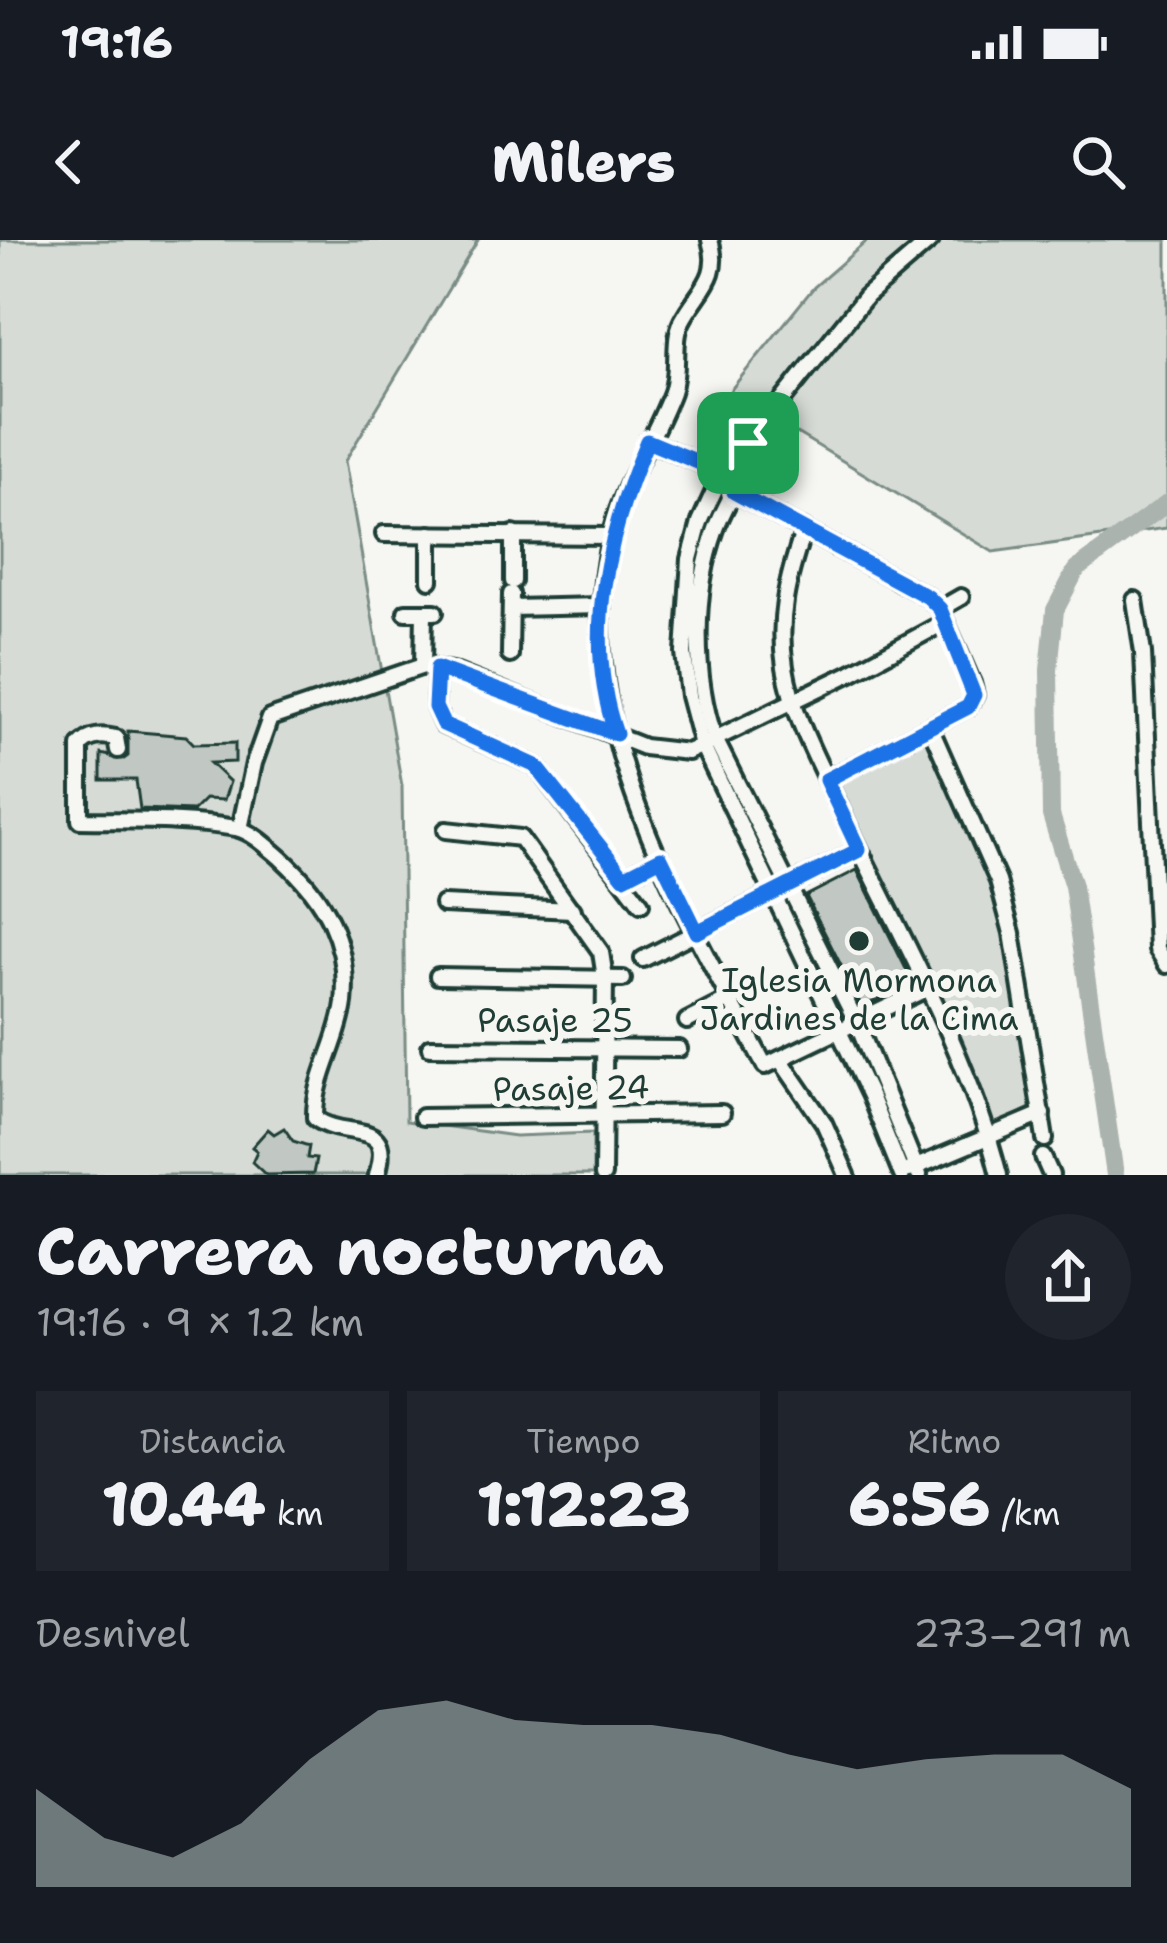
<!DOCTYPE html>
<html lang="es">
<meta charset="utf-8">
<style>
:root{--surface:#171b24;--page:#20242c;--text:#f1f3f6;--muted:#9ea1a6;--accent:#92a19f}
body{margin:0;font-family:"Shantell Sans",sans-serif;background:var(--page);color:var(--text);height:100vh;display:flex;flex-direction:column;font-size:45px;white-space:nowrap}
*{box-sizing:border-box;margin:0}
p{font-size:39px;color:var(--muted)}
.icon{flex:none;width:66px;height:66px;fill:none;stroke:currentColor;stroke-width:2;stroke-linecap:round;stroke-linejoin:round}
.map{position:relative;height:935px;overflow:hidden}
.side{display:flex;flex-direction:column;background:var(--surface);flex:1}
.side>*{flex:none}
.pin{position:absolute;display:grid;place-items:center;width:102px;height:102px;color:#fff;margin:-51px;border-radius:24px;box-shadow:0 6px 18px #0006}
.round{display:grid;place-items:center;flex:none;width:126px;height:126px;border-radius:63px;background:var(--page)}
.headline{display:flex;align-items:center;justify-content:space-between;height:204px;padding:0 36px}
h1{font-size:66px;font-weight:800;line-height:90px}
.metrics{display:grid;grid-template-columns:repeat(3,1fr);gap:18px;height:204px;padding:12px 36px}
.metrics div{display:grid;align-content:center;border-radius:0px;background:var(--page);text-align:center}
.metrics b{font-size:60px;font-weight:800}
.metrics small{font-size:33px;font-weight:400}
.metrics p{font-size:33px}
.chart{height:336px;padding:24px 36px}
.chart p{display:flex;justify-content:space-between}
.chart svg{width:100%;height:216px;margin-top:12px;fill:var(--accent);opacity:.7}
.status{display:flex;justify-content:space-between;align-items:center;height:84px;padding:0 60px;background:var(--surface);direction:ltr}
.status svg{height:33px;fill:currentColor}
header{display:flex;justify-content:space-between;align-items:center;height:156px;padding:0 36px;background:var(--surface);font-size:54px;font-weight:800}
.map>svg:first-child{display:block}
</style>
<div class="status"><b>19:16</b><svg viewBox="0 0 49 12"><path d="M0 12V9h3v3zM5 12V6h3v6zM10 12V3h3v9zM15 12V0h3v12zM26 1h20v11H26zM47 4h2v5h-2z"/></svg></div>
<header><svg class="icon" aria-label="back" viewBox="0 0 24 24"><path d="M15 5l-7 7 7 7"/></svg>Milers<svg class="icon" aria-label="search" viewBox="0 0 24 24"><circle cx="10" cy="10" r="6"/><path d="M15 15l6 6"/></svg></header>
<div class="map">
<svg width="1167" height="935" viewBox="0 0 1167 935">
<rect width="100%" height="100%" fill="#f6f6f2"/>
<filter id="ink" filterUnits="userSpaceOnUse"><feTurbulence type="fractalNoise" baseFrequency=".00833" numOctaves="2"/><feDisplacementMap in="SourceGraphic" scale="24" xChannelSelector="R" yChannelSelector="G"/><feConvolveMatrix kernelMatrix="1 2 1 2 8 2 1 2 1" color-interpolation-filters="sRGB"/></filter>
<g filter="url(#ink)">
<g fill="#d6dbd6" stroke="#7a8c85" stroke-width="3">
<path d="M0,0h478l-133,221 57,325 4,335 109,15 78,-3v42h-593z"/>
<path d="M868,0h299v288l-174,24 -203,-123 -65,-32 89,-110z"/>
<path d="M927,494l64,145 18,66 23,162 -42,21 -54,-136 -102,-211z"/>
</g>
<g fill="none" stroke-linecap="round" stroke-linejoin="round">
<path stroke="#aab3ae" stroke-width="18" d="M1115,935l-42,-289 -22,-71 -2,-145 6,-60 21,-40 91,-67"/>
</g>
<g fill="#c1c8c3" stroke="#1f3d34" stroke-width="3">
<path d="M128,491l58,5 8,8 41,-1v19l-25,1 20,19 -6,18 -19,-1 -12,12 -53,-2 -4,-29h-35v-26l23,5 4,-3z"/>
<path d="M857,630l56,113 -51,24 -56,-111z"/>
<path d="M284,888l9,13 16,5 -2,12 9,1 -3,15 -47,1 -14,-13 5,-11 -5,-4 16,-18 6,5z"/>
</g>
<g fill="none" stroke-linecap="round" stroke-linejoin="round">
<g stroke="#1f3d34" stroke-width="22">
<g id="minor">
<path d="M710,0c12,38 -12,50 -28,81 -10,20 -2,48 -10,71 -18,48 -49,91 -61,142 -46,189 70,371 154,532l163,-78"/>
<path d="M647,201l75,31 12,20 194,105 12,12 32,74 3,12 -7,12 -142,73"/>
<path d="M748,203c-1,33 -21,56 -32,86 -23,63 -23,147 -1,210l142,284 62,152"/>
<path d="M803,292c-15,45 -26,86 -18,135 8,49 32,92 53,137 56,122 128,240 161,371"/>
<path d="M384,294l226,2"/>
<path d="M430,294v46"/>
<path d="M513,294v47"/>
<path d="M1135,360l8,53 14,296 10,16"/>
<path d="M511,368l91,-2"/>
<path d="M940,369l21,-12"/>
<path d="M406,372h29"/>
<path d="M510,415l1,-61"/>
<path d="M423,426l1,-54"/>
<path d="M437,428l-2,39 8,18 93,41 105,138"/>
<path d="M930,487l68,154 14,52 33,206"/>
<path d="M118,510l-2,-12c-14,-3 -26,-3 -36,8v74c51,1 105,-1 156,8 17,4 32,19 45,30 43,39 69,85 63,145 -5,40 -30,75 -29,115 31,24 80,-3 62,57"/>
<path d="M240,589l14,-66 16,-45 153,-52 29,5 192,76 44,5 163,-79 92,-50"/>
<path d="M446,590l74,8 81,114 4,26 -2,197"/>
<path d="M624,637l37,-19"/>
<path d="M443,664l130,6"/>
<path d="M643,719l216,-109"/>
<path d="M438,736l185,3"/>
<path d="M687,781l43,-22"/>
<path d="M430,807l249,2"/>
<path d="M780,819l44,64 23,52"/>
<path d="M422,877l300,-4"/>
<path d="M1043,917l8,18"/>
<path d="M909,930l133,-56"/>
<path d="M902,935l-32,-79 -168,-351 -13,-49 -5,-43 6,-94 10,-37 31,-68 17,-11 118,-147 65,-56"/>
</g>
</g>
<use href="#minor" stroke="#f6f6f2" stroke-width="14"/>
</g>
</g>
<g fill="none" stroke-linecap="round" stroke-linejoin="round" filter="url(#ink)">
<g stroke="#fff" stroke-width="24">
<path id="route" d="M647,201l75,31 8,-18 18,-11v20l-14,29 194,105 12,12 34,86 -6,12 -142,73 33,70 -162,82 -36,-74 -37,19 -88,-111 -93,-42 -8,-17 2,-39 179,66c-34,-98 -8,-201 31,-293z"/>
</g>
<use href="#route" stroke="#1a73e8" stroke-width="15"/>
</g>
<circle fill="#1f3d34" stroke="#f6f6f2" stroke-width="4.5" cx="859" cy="701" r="12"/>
<g text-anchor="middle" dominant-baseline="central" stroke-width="12" stroke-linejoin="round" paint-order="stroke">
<g font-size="33" fill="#1f3d34" stroke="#f6f6f2">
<text x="859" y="740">Iglesia Mormona<tspan x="859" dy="38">Jardines de la Cima</tspan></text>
</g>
<g font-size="33" fill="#1f3d34" stroke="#f6f6f2">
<text x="555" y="780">Pasaje 25</text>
<text transform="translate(571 848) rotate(-1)">Pasaje 24</text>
</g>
</g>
</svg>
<div class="pin" style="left:748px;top:203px;background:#1e9e55"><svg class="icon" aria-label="arrive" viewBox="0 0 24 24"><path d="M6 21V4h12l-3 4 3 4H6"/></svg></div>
</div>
<section class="side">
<div class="headline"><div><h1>Carrera nocturna</h1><p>19:16 · 9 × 1.2 km</p></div><a class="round"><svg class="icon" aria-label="share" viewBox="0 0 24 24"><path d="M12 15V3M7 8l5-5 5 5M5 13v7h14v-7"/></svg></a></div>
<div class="metrics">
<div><p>Distancia</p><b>10.44<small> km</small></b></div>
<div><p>Tiempo</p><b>1:12:23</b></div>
<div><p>Ritmo</p><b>6:56<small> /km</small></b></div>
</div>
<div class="chart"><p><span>Desnivel</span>273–291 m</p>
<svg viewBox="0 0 160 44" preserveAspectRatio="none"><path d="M0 44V24L10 34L20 38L30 31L40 18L50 8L60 6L70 10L80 11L90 11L100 13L110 17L120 20L130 18L140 17L150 17L160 24V44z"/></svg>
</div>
</section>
